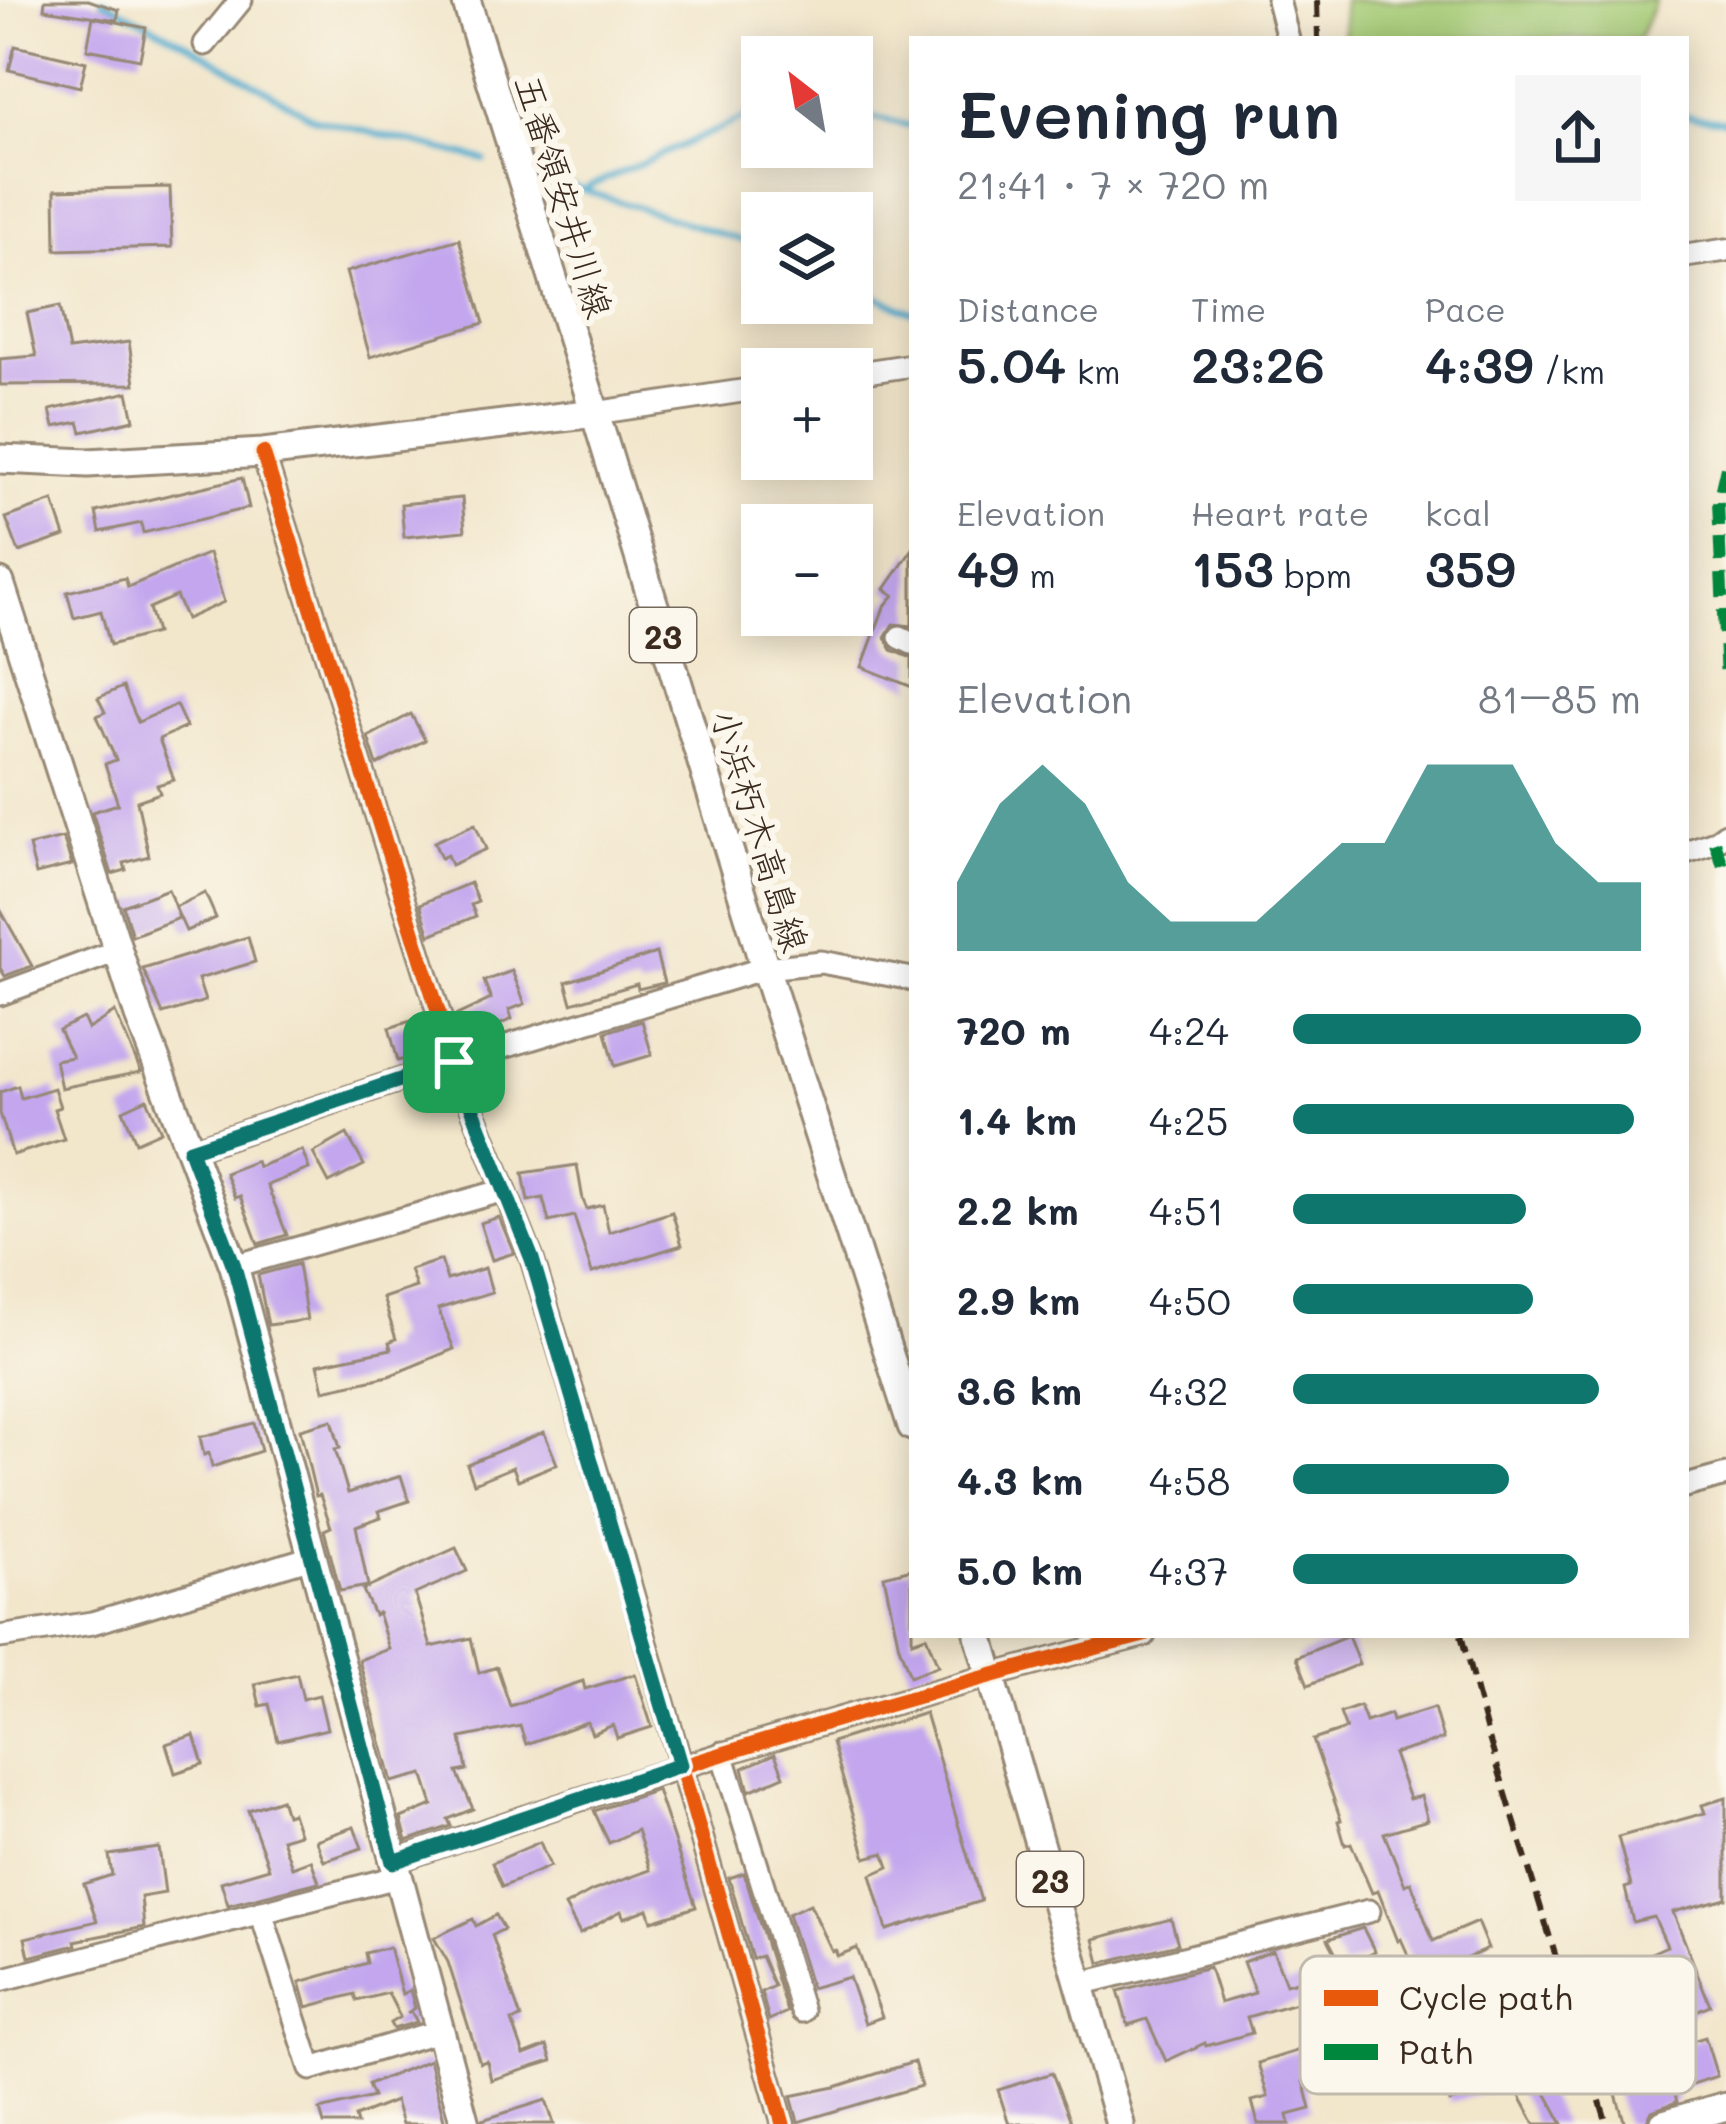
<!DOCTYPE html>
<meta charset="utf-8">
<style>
:root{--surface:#fff;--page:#f6f6f7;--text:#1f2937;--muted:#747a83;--accent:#0f766e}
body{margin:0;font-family:Mali,"Klee One",sans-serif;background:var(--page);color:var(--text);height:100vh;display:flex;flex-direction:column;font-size:45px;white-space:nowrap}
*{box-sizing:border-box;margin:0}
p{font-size:39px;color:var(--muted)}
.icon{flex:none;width:66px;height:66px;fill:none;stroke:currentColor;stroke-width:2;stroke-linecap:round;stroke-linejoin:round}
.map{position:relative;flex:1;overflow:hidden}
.details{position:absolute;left:909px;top:36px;width:780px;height:1602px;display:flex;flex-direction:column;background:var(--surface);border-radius:0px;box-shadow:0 6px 30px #0003}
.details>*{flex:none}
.needle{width:78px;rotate:329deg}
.buttons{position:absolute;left:741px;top:36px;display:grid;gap:24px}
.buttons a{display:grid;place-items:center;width:132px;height:132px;border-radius:0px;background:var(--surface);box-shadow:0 6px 30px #0003;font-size:60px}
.pin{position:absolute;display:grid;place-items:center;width:102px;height:102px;color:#fff;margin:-51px;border-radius:24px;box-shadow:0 6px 18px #0006}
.round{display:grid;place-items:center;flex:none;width:126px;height:126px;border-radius:0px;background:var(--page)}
.head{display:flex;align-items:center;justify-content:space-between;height:204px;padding:0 48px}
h1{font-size:66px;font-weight:600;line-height:90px}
.stats{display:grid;grid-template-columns:repeat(3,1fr);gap:18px;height:204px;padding:12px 48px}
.stats div{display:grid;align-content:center}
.stats b{font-size:51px;font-weight:600}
.stats small{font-size:33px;font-weight:400}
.stats p{font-size:33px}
.chart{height:336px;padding:24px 48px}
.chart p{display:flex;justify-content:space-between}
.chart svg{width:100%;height:216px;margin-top:12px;fill:var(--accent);opacity:.7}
ul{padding:0 48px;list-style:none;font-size:39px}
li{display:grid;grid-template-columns:192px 144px 1fr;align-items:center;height:90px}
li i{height:30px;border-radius:15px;background:var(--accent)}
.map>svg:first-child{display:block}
</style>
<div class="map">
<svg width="1726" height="2124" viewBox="0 0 1726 2124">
<rect width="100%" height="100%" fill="#fbf7ec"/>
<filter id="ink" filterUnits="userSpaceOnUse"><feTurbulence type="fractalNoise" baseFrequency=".00833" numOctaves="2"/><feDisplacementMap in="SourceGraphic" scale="24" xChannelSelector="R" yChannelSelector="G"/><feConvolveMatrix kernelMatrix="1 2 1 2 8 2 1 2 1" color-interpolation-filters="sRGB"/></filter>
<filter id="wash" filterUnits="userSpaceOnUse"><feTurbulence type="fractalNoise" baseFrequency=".004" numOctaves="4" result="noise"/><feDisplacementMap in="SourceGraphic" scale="48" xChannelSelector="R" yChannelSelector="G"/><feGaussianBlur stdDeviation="2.7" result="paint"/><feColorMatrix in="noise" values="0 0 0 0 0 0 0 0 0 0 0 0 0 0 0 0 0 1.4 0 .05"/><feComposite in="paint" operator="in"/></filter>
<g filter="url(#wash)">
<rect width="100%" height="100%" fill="#f2e6cb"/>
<path fill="#a4ca74" stroke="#707a49" stroke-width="3" d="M1343,0h312l1,2 -18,37h-294z"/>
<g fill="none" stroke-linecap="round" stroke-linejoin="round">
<g stroke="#50acce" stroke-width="6">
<path d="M102,0l84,43 129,76 170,41"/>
<path d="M852,113l60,13"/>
<path d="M1686,115l40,6"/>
<path d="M552,180l210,67"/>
<path d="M588,187l174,-77"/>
<path d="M852,286l60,26"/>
</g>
</g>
<g id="blocks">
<g fill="#c3a6ee">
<path d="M45,0h43l31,10 -2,10 -73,-11z"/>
<path d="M93,17l53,11 -6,31 -53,-10z"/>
<path d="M15,46l71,16 -6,25 -71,-17z"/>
<path d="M170,187l2,60 -116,3 -1,-60z"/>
<path d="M459,239l25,84 -114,34 -24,-85z"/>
<path d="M60,306l9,44 60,-8 6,42 -135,1v-26l36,-3 -9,-43z"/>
<path d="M128,392l6,28 -52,12 -3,-10 -25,5 -4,-17z"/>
<path d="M242,478l7,30 -106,25 -2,-10 -41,9 -4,-20z"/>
<path d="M462,498l3,33 -61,6 -3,-33z"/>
<path d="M53,501l12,35 -46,16 -13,-34z"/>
<path d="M912,550v76l-19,-2 -8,13 7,13 20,8v29l-50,-20 22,-60 10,-12 -9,-6z"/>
<path d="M209,553l15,49 -38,17 -10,-23 -27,12 7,25 -46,12 -9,-34 -27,7 -7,-26 58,-14 3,9z"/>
<path d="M123,687l15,35 38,-17 10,22 -27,12 15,41 -17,5 3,8 -23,8 12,55 -25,7 2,7 -14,4 -20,-62 26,-8 -13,-40 11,-4 -19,-44 8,-4 -7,-14z"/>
<path d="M411,714l14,26 -48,25 -9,-28z"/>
<path d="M475,824l11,25 -35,16 -4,-10 -6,3 -7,-16z"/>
<path d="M63,838l9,27 -36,9 -7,-28z"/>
<path d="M470,883l8,19 -7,3 5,11 -46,19 -10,-31z"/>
<path d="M168,889l11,29 -47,18 -9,-30z"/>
<path d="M205,893l11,25 -30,13 -11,-24z"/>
<path d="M0,909l32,57 -27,10 -5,-8z"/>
<path d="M248,937l7,25 -57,17 7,22 -42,13 -20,-45z"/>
<path d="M656,953l8,30 -26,6 -1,-5 -65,19 -6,-21z"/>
<path d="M512,971l13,33 -16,6 3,9 -49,22 -8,-25 36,-17 -7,-18z"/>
<path d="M115,1012l26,60 -80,16 -6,-28 17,-3 -13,-27 24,-12 5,11z"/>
<path d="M417,1019l10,34 -29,8 -9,-33z"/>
<path d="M642,1021l10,34 -37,11 -9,-34z"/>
<path d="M18,1086l3,12 33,-10 6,19 -6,2 10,30 -51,16 -13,-42v-21z"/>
<path d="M147,1099l14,32 -25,11 -13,-32z"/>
<path d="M347,1134l17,31 -35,18 -16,-30z"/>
<path d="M302,1150l7,19 -42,16 20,50 -29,9 -18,-48 -5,2 -10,-25 31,-12 2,6z"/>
<path d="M577,1165l6,35 4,9 16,-4 6,27 63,-20 10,33 -90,28 -18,-57 -25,6 -6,-24 -15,3 -5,-28z"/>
<path d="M499,1217l15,36 -22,7 -12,-37z"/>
<path d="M441,1260l6,20 38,-12 7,24 -54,17 16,40 -65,27 -65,14 -6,-26 73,-15 -2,-7 7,-3 -13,-41 33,-11 -6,-17z"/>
<path d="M298,1264l9,56 -39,5 -10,-50z"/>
<path d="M332,1420l8,28 -5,1 13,44 53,-17 8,25 -30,10 2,6 -25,9 12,60 -28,5 -16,-61 7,-3 -11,-32 -4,1 -16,-67z"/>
<path d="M254,1423l7,28 -49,16 -3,-14 -5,2 -4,-18z"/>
<path d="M544,1432l13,32 -39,16 -5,-13 -39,16 -7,-19z"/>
<path d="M456,1548l11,23 -52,23 16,53 40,-9 8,35 18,-6 13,39 73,-25 2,8 50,-15 17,53 -35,11 -4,-13 -21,9 -5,-12 -61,22 -6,-18 -59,12 6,32 -10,2 16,37 -25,10 3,7 -44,15 -6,-23 32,-13 -10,-31 -31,8 -33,-122 30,-11 -11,-36 -4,2 -11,-25z"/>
<path d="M912,1569v72l14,-5 12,30 -28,10 -11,-30 -15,-70z"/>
<path d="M1348,1636l11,28 -51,21 -11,-28z"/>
<path d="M297,1674l6,25 16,-4 8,34 -49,12 -9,-37 -9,2 -5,-22z"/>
<path d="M1360,1706l6,16 24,-8 2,7 42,-13 9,31 -50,15 16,45 12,-3 7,24 -44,13 21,52 6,-3 22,59 44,-19 11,27 -69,30 -18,-40 -3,2 -20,-51 -6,3 -21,-50 -6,2 -7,-24 3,-1 -28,-80 33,-11 -6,-16z"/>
<path d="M925,1713l56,188 -94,29 -16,-55 18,-8 -5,-14 -18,5 -34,-116z"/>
<path d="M194,1735l9,29 -28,9 -9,-29z"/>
<path d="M775,1754l9,22 -35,15 -6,-23z"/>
<path d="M657,1790l39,117 -44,14 -4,-12 -24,9 -3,-7 -41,23 -15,-28 27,-15 58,-21 -13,-40 -28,13 -15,-32z"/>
<path d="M1726,1798v100l-53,14 37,93 -93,40 6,17 82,-25 12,39 -43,14 3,12 -25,9 -6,13h-21l-26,-87 4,-1 -9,-28 5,-2 -13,-24 81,-36 -13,-29 -21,5 -8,-34 6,-2 -13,-49 87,-24 -3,-8z"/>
<path d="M281,1799l5,16 6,-2 7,21 -17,5 10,28 19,-7 8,22 -91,23 -7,-23 48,-14 -21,-58z"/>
<path d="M354,1827l8,21 -38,13 -8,-21z"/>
<path d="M540,1842l10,24 -48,21 -10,-24z"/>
<path d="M159,1848l6,45 -24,4 3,30 -69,14 1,4 -47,12 -4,-19 72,-17 -13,-37 28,-9 -3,-20z"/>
<path d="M744,1873l43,139 -18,8 -8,-28 13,-6 -13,-30 -9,3 -23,-81z"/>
<path d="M810,1904l22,47 4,-1 1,6 20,-8 25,69 -17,6 -16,-46 -38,11 -23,-74z"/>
<path d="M496,1915l8,14 -12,6 29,83 -9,3 12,34 23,-9 5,15 -61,19 -4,-19 -7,2 -32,-101 -14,-24 39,-19 3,7z"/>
<path d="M1171,1919l7,25 -78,19 -6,-24z"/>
<path d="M1363,1928l12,24 -32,16 -15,-29z"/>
<path d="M389,1947l13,47 8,-4 5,18 -8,5 4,-2 6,11 -24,7 -3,-6 10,-6 -12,-24 -31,8 -2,-7 -48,13 -7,-25 67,-19 -2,-10z"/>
<path d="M1273,1951l13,33 18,-5 6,20 -63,18 5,16 -46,13 -1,-3 -39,18 -19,-42 -19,6 -10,-34 91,-24 11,36 35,-10 -12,-31z"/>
<path d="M1415,2019l7,25 -118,37 7,28 -23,6 2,9h-32l-6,-23 16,-4 -10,-34 116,-36 1,4z"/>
<path d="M1518,2054l4,11 15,-7 9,18 -7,4 24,44h-28l-21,-39 -64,17 -6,-22z"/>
<path d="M429,2060l16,64h-43l-7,-23 -40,16 2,7h-33l-4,-14 53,-13 -5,-12z"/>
<path d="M914,2062l7,24 -123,36 -7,-26 44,-9z"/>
<path d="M1052,2073l20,51h-63l-11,-34z"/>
<path d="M546,2100l8,24h-71l-1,-4z"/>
</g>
</g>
</g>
<g filter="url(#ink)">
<use href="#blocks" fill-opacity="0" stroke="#968874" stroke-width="3"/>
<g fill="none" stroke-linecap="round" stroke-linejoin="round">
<g stroke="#968874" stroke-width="27">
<g id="minor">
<path d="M1278,0l10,39"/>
<path d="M205,44l36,-44"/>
<path d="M1686,256l40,-6"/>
<path d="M852,374l60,-9"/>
<path d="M595,413l167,-25"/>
<path d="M263,453l191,609 78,197 86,285 165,580"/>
<path d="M900,637l12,6"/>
<path d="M1686,852l29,-10 11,-8"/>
<path d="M0,994l117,-43"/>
<path d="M190,1150l264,-88 311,-94 56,-6 91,17"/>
<path d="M234,1266l271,-76"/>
<path d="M1686,1486l40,-11"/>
<path d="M0,1637l92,-14 220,-66"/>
<path d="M722,1753l80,258"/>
<path d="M393,1862c248,-86 497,-162 751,-227"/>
<path d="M261,1912l50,157 131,-39"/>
<path d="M0,1980l397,-103"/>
<path d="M1080,1984l289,-73"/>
</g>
</g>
<g stroke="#968874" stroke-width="33">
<g id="major">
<path d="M466,0l129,413"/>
<path d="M0,459l88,4 175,-10 332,-40 170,555 147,458"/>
<path d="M0,583l139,433 95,250 231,858"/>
<path d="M979,1635l141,489"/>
<path d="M1664,2124l62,-18"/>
</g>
</g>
<use href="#minor" stroke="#fff" stroke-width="21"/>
<use href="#major" stroke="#fff" stroke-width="27"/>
<g stroke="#3b2a1e" stroke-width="6" stroke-dasharray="18 9" stroke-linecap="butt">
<path d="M1317,0l1,39"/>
<path d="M1461,1635l26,97 120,392"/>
</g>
<g stroke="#00873e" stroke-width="12" stroke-dasharray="24 12" stroke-linecap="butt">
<path d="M1726,467l-8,35 8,179"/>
<path d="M1715,842l11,32"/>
</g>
<g stroke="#fbf7ec" stroke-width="22">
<g id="cycleway">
<path d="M263,453l191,609 78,197 86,285 165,580"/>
<path d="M393,1862c248,-86 497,-162 751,-227"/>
</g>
</g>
<use href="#cycleway" stroke="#e8590c" stroke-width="15"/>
</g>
</g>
<g fill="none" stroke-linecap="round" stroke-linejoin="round" filter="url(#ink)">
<g stroke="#fff" stroke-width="24">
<path id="route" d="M454,1062l78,197 148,506 -287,97 -159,-596 -44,-116z"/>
</g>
<use href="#route" stroke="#0f766e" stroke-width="15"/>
</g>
<g text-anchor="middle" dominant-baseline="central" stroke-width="12" stroke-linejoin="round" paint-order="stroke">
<g fill="#fbf7ec" stroke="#75685c" stroke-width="3">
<rect x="630" y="608" width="66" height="54" rx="9"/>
<rect x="1017" y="1852" width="66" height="54" rx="9"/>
</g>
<g font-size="33" font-weight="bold" fill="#3b2a1e">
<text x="663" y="635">23</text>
<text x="1050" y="1879">23</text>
</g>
<g font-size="36" fill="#3b2a1e" stroke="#fbf7ec">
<text transform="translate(565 196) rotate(73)">五番領安井川線</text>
<text transform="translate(761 830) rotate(73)">小浜朽木高島線</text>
</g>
</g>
<rect x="1300" y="1956" width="396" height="138" rx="18" fill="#fbf7ec" stroke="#c1baae" stroke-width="3"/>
<rect x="1324" y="1990" width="54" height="16" fill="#e8590c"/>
<rect x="1324" y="2044" width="54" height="16" fill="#00873e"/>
<g font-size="33" fill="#3b2a1e">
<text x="1399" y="2010">Cycle path</text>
<text x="1399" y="2064">Path</text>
</g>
</svg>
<div class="buttons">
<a><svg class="needle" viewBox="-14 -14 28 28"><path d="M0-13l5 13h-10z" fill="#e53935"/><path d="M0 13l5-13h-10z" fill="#747a83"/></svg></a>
<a><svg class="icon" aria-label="layers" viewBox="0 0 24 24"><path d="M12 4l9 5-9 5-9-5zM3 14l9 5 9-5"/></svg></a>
<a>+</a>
<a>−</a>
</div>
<div class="pin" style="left:454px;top:1062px;background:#1e9e55"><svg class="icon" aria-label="arrive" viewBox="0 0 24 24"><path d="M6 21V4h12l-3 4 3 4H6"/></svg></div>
<section class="details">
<div class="head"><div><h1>Evening run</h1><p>21:41 · 7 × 720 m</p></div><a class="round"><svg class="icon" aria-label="share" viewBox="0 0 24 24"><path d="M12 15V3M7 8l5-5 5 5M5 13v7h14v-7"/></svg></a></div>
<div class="stats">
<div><p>Distance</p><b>5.04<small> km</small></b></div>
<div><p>Time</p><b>23:26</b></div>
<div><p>Pace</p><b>4:39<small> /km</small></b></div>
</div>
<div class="stats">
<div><p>Elevation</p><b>49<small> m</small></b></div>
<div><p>Heart rate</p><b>153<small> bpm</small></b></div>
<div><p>kcal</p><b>359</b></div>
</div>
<div class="chart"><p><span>Elevation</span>81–85 m</p>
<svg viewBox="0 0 160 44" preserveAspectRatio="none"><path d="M0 44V30L10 14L20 6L30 14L40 30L50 38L60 38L70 38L80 30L90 22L100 22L110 6L120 6L130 6L140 22L150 30L160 30V44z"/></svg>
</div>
<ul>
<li><b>720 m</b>4:24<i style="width:100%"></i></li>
<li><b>1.4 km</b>4:25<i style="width:98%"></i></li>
<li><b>2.2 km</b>4:51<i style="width:67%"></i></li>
<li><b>2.9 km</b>4:50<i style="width:69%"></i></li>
<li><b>3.6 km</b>4:32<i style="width:88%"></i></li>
<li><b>4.3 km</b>4:58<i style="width:62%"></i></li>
<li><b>5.0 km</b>4:37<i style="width:82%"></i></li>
</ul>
</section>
</div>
